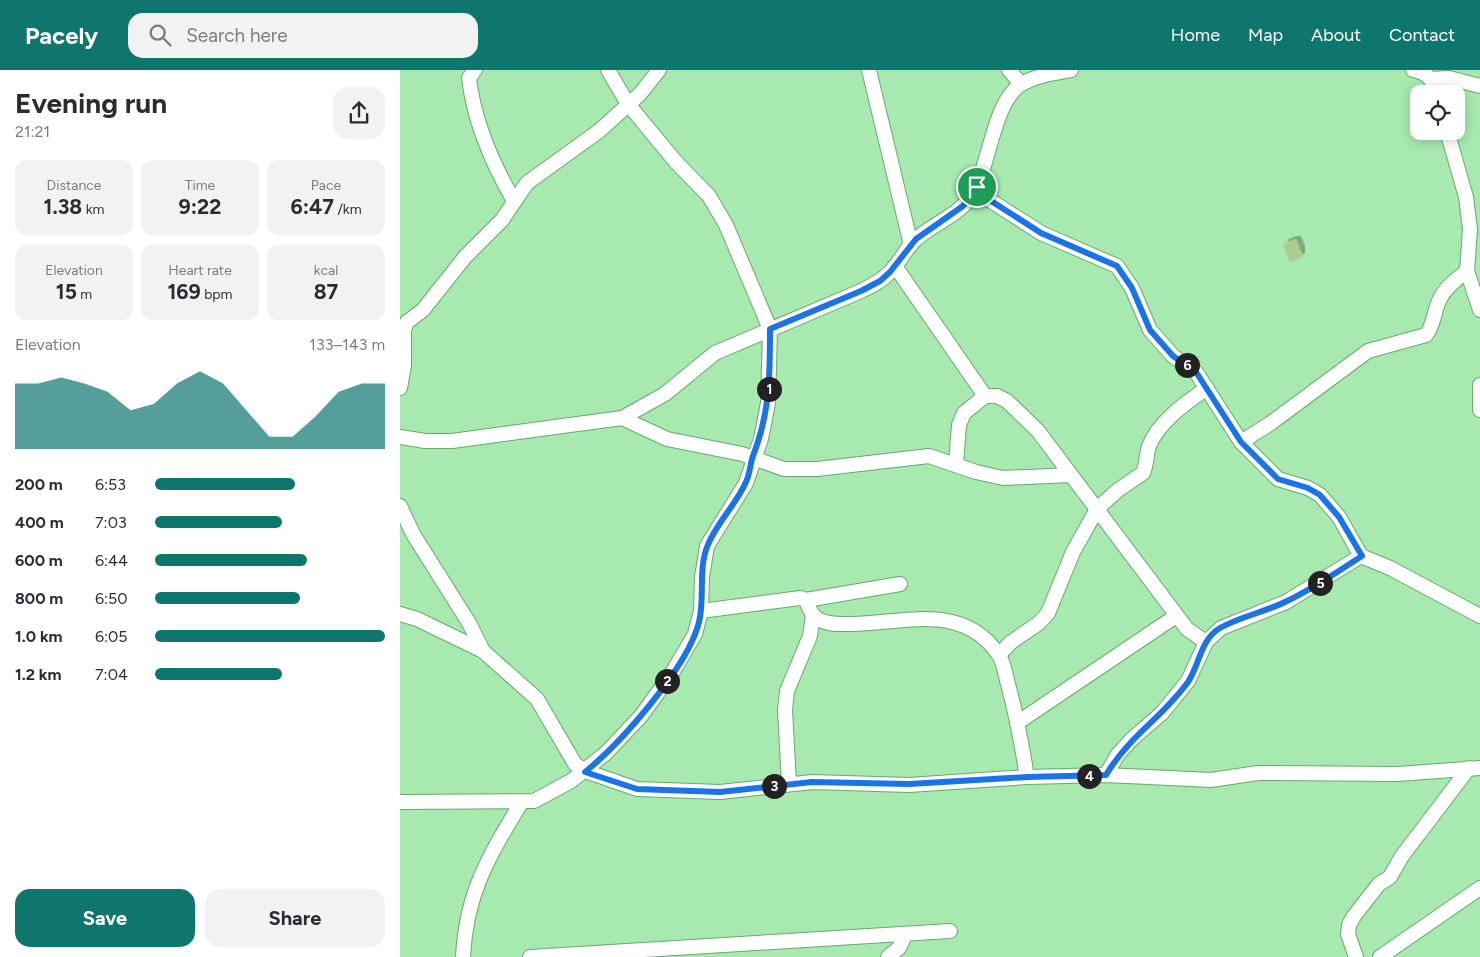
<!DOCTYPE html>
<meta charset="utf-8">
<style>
:root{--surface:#fff;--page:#f2f2f3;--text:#2b2b33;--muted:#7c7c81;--accent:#0f766e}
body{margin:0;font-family:Figtree,sans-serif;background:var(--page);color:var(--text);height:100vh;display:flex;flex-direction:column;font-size:19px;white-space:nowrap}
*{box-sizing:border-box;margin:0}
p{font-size:16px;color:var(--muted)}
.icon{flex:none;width:28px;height:28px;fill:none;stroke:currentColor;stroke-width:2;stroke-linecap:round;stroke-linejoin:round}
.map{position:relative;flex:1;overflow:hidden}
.sheet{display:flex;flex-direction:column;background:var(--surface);width:400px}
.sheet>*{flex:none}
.tools{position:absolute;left:1010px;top:15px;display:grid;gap:10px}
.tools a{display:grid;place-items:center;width:55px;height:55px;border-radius:10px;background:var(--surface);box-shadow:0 2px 12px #0003;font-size:25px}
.pin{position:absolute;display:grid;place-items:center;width:42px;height:42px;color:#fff;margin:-21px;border:2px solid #fff;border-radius:50%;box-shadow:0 1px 5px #0007}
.km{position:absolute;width:25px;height:25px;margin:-12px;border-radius:50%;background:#222;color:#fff;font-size:14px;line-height:25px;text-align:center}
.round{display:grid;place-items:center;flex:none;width:52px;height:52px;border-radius:15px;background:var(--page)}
.headline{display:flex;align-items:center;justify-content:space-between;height:85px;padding:0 15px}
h1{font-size:28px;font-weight:700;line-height:38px}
.stats{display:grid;grid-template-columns:repeat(3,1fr);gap:8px;height:85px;padding:5px 15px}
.stats div{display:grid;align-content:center;border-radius:12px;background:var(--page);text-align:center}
.stats b{font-size:21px;font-weight:700}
.stats small{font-size:14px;font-weight:400}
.stats p{font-size:14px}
.chart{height:140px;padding:10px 15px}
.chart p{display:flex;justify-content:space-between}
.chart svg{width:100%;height:90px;margin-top:5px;fill:var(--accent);opacity:.7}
.button{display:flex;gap:10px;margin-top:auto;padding:10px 15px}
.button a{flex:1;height:58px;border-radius:15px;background:var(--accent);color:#fff;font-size:20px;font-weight:700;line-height:58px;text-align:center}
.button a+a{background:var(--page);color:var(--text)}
ul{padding:0 15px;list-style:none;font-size:16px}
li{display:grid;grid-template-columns:80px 60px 1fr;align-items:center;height:38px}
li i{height:12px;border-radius:6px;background:var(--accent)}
header{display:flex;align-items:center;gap:30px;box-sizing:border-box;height:70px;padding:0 25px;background:var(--accent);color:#fff}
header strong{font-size:24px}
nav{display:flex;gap:28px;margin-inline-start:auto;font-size:18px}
.search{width:350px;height:45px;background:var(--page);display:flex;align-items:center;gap:12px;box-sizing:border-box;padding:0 18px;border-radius:15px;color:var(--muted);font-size:19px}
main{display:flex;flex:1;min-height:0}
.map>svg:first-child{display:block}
</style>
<header>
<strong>Pacely</strong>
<div class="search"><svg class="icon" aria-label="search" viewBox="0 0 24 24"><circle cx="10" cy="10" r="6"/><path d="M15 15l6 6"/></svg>Search here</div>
<nav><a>Home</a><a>Map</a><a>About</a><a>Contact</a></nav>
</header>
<main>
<section class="sheet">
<div class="headline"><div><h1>Evening run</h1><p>21:21</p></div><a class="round"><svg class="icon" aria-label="share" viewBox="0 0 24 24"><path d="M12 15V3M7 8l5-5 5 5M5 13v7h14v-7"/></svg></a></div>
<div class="stats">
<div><p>Distance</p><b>1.38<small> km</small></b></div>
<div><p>Time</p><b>9:22</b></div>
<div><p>Pace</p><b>6:47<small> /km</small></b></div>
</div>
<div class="stats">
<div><p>Elevation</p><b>15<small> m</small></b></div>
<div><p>Heart rate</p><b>169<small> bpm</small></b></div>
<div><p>kcal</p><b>87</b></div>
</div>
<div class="chart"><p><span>Elevation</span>133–143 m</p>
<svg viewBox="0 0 160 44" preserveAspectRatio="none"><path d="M0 44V12L10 12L20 9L30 12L40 16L50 25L60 22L70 12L80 6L90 12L100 25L110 38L120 38L130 28L140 16L150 12L160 12V44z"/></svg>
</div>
<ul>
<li><b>200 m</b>6:53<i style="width:61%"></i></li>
<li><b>400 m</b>7:03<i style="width:55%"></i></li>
<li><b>600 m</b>6:44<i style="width:66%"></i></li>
<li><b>800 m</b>6:50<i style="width:63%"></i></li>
<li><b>1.0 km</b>6:05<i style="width:100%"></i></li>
<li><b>1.2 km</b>7:04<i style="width:55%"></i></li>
</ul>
<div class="button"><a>Save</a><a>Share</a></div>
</section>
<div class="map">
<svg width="1080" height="887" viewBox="0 0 1080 887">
<defs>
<filter id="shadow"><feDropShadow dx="4.5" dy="-4.5" stdDeviation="0" flood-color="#0004"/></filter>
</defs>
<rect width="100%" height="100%" fill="#a7e9ae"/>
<path fill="#afcb89" filter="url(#shadow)" d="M896,169l7,18 -13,5 -7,-18z"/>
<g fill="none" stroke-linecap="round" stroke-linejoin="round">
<g stroke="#68a86f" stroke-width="16">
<g id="minor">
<path d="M75,0l-6,8c5,44 23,85 45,123"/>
<path d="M469,0l42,175"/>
<path d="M609,0l12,14"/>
<path d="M1013,0c15,3 20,9 23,24"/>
<path d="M1032,9l17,-1 31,8"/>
<path d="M1047,61l19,66 4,32 -3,42 13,39"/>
<path d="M577,117l8,10 56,36 76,33 15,22 18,42 23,26 23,16 45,70 37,37 30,9 12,7 19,22 22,39 29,12 90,48"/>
<path d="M495,196l90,130"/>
<path d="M1080,315v25"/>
<path d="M0,318l4,-22v-36l3,-8 16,-12 42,-53 37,-37 25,-37 72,-52 41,-37 19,-24"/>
<path d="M222,348l45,21 75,15 42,15h33l112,-13 47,16 27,6 67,-3"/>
<path d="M0,367l25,4h27l170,-23 43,-24 50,-41 146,-62c10,-5 21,-10 29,-19 10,-9 15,-23 25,-32 17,-16 41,-23 55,-42 20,-29 22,-94 50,-113 14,-9 34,-12 51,-15"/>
<path d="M841,372l30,-19 97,-72 58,-16c9,-11 8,-27 15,-38 6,-11 17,-19 26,-26"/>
<path d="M556,394l3,-39 5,-12 21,-17h12l10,5 31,30 149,198 19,13 -18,39 -26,32 -29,25 -15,16 -12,21"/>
<path d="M0,436l13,28 56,89 14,28"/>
<path d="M406,530l94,-16"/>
<path d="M301,541l99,-13 6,2c2,6 5,13 9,17 10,8 24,7 37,7 53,-1 111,-22 147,31 5,8 6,19 9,29 8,30 14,61 19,93"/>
<path d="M0,544l17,5 66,32 54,48 38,65 10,7 52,18 83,3 92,-10 97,3 118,-8 79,-2 105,5 47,-7 139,1 83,-6"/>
<path d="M806,572l15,-14 65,-26 75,-46"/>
<path d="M599,585l11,-12 29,-20 9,-10 25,-61 24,-43 21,-19 25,-17c4,-9 3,-18 6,-27 10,-25 37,-43 58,-58"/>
<path d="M617,653l159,-107"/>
<path d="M389,714l-4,-74 2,-19 23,-55 3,-21"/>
<path d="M0,732l134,-1 37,-20 35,-28 35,-37 31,-43 23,-39 6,-23 1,-34 5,-31 39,-63 15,-44 7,-36 2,-74 -44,-104 -17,-29 -34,-35 -47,-57 -20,-34"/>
<path d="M63,887c3,-64 26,-101 58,-154"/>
<path d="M130,887l420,-26"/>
<path d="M488,887l11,-9 6,-13"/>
<path d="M956,887l-8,-23 1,-9 5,-9 25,-32 11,-7 12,-21 67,-88"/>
<path d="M980,887l100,-69"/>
</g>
</g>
<use href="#minor" stroke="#fff" stroke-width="14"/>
</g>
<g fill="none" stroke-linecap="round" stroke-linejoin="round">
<g stroke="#fff" stroke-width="10">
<path id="route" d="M577,117l8,10 56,36 76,33 15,22 18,42 23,26 23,16 45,70 37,37 30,9 12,7 19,22 23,39c-25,16 -49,33 -75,45 -21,11 -46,15 -67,27 -20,12 -20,36 -32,54 -26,36 -59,54 -82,93l-78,2 -119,7 -97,-2 -92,10 -83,-3 -52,-17c36,-29 103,-105 114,-150 6,-24 -1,-51 8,-75 9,-24 29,-42 39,-65 4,-8 4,-18 7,-26 17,-44 17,-80 17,-127l91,-38 19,-10 10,-9 26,-33 47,-33z"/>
</g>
<use href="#route" stroke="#1a73e8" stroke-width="6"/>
</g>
</svg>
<div class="tools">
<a><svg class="icon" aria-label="locate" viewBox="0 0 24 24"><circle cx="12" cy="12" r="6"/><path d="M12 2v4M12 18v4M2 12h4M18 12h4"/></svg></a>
</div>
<div class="pin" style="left:577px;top:117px;background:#1e9e55"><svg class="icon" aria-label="arrive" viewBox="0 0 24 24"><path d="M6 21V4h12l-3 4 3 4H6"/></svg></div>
<b class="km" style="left:369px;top:319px">1</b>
<b class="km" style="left:267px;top:611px">2</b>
<b class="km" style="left:374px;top:716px">3</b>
<b class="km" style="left:689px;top:706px">4</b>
<b class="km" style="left:920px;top:513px">5</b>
<b class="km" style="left:787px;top:295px">6</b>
</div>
</main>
